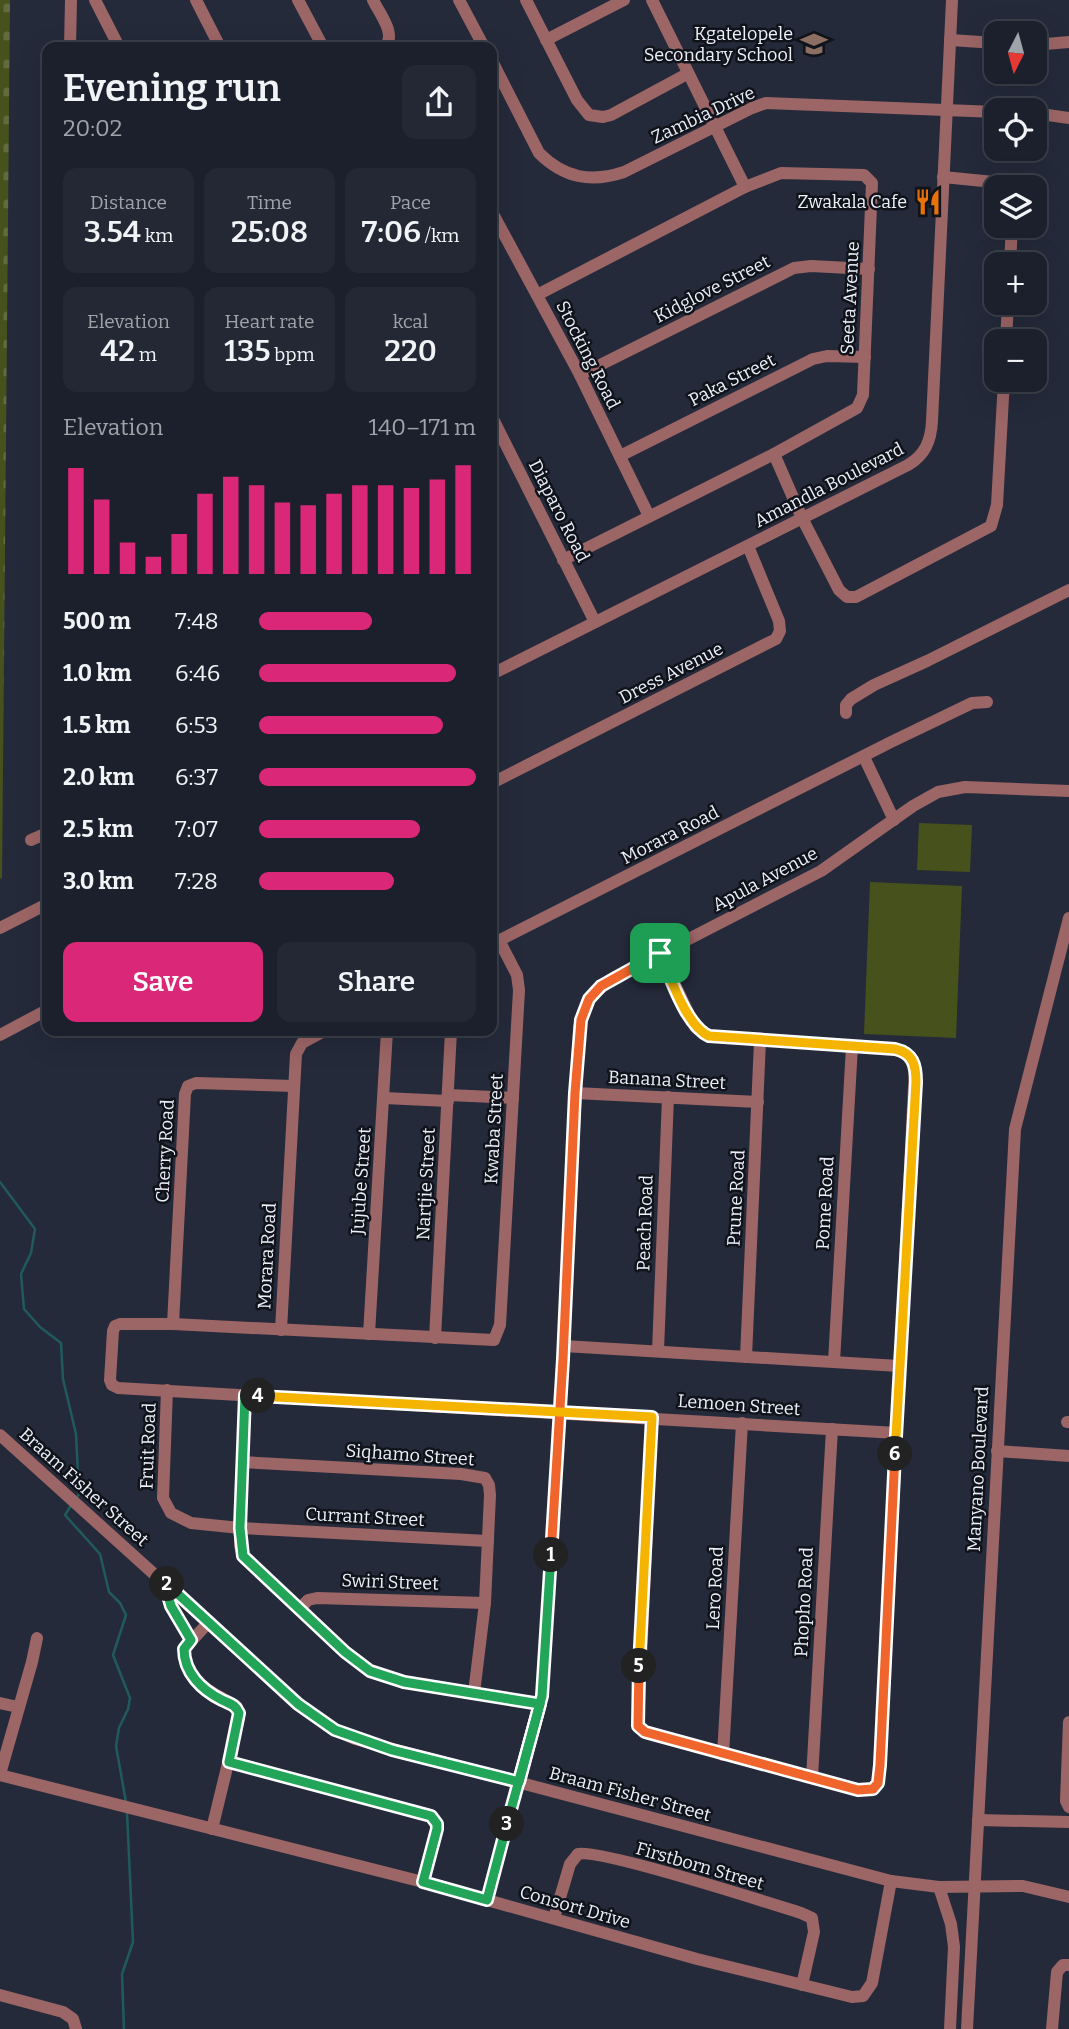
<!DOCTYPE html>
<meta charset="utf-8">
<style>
:root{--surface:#1b202c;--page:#242834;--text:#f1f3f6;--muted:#a0a3a9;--line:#393e48;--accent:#db2777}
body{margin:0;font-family:Bitter,serif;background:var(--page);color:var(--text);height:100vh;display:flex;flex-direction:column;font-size:26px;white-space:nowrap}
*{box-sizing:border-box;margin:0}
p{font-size:23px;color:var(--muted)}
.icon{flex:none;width:38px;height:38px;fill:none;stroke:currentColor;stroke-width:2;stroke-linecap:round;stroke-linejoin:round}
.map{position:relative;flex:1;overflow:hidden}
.details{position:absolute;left:42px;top:42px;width:455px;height:994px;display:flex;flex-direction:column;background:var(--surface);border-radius:14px;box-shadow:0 7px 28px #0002,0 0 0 2px var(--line)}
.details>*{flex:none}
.needle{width:46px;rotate:186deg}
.tools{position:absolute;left:984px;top:21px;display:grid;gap:14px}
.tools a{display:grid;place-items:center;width:63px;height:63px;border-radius:14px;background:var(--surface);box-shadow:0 7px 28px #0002,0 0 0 2px var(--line);font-size:35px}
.pin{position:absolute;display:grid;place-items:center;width:60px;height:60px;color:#fff;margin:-30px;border-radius:14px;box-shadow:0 4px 10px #0006}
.km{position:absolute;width:35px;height:35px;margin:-18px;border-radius:50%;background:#222;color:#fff;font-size:19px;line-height:35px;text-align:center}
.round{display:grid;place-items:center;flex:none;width:74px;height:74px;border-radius:14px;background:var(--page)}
.head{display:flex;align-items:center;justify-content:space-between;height:119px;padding:0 21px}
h1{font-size:38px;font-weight:600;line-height:52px}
.figures{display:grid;grid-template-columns:repeat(3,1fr);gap:10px;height:119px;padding:7px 21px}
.figures div{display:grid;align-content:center;border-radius:14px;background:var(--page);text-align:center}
.figures b{font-size:30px;font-weight:600}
.figures small{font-size:19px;font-weight:400}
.figures p{font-size:19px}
.chart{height:196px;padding:14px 21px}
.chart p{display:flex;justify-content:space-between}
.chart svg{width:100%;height:126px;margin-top:7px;stroke:var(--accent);stroke-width:6}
.button{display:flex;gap:14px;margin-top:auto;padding:14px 21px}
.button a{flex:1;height:80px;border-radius:14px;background:var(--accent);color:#fff;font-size:28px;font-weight:600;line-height:80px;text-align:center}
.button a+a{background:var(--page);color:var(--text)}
ul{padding:0 21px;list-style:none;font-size:23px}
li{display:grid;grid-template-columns:112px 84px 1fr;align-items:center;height:52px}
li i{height:18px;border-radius:9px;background:var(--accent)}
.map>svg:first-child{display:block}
</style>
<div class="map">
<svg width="1069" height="2029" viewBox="0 0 1069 2029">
<defs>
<pattern id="cemetery-stones" width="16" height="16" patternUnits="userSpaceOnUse" patternTransform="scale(1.75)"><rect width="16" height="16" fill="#47511c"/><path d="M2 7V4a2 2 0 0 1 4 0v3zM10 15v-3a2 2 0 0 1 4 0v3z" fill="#626a3e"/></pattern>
</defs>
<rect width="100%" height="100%" fill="#242a3a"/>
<path fill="url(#cemetery-stones)" d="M0,0h10l-8,878 -2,1z"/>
<g fill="#47511c">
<path d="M919,823l53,2 -2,47 -53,-2z"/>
<path d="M870,882l92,4 -6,152 -92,-4z"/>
</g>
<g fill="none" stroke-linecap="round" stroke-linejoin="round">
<g stroke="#215a5d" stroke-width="2.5">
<path d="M0,1182l35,47 -4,24 -10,21 3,35 16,18 21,16 2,36 13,55 3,60 -3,5"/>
<path d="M72,1504l-7,11 35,39 9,38 11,11 6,12 -13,40 17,43 -2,11 -9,19 -3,18 10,56"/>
<path d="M124,2029l-2,-55 11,-32 -6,-129"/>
</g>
<g stroke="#9c6566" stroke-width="12">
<path d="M95,0l24,47"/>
<path d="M196,0l24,47"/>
<path d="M298,0l25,47"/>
<path d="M373,0c6,13 24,34 12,47"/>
<path d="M459,0l25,47"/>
<path d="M526,0l51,100 12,15 14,2 8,-2 76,-41"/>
<path d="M652,0l93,187"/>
<path d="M546,40l78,-40"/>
<path d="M950,40l46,3"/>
<path d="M1034,45l35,-3"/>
<path d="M70,47l1,-47"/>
<path d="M492,61l47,92c25,25 52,30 85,19l128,-64 14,-5 230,9"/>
<path d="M1034,113l35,5"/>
<path d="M943,177l61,6 8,4"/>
<path d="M492,212l88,163 69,141"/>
<path d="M1010,264l2,-38"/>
<path d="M537,295l208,-108 36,-14 83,2 8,8 -9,212 -6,13 -83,46 -211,106"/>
<path d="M1006,341l2,-38"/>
<path d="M580,375l214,-107 17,-2 58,3"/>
<path d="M492,417l103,205"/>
<path d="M774,454l28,64 37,72 8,7h9l135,-71 6,-21 7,-125"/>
<path d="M620,456l193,-97 14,-3 38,1"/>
<path d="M492,674l416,-209c17,-10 23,-24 24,-44l20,-421"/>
<path d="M846,713v-8l5,-6 23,-14 53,-24 142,-71"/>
<path d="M864,757l30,63"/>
<path d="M492,783l284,-144 4,-8 -1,-10 -31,-75"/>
<path d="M31,840l16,-7"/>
<path d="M0,928l47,-24"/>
<path d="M499,940l18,35 2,15 -19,335 -6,15 -321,-16h-53l-5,2 -2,5 -3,49 2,5 6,3 779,45"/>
<path d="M492,944l399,-202 81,-39 15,-1"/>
<path d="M0,1035l47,-25"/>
<path d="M575,1093l183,9"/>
<path d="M448,1095l65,3"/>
<path d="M384,1098l64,3"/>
<path d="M173,1324l12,-230 3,-8 8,-3 97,3"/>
<path d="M281,1330l15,-276 6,-11 22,-12"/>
<path d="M369,1334l18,-303"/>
<path d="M435,1338l16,-307"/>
<path d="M564,1346l335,20"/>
<path d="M658,1351l10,-254"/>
<path d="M746,1357l14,-316"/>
<path d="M834,1362l18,-316"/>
<path d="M167,1390l-4,108 8,15 20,10 49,5 248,13"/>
<path d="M245,1395l-5,133v18l4,12 101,94 25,19 34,11 136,22"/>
<path d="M652,1417l-14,309 7,6 213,58 15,-1 5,-6 2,-18 35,-698 -4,-10 -16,-8 -186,-13 -14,-9 -35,-74"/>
<path d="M1067,1422h2"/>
<path d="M0,1435l298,269 37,26 20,9 536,142 48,6 84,-1 46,11"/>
<path d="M997,1451l72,5"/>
<path d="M242,1462l219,12 24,4 4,7 1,10 -5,108 -11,90"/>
<path d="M164,1584l7,22 20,34"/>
<path d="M299,1610l9,-10 9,-2 168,5"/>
<path d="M208,1623l-24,26c-1,35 29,42 53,58l2,11 -27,111"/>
<path d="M0,1703l18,4"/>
<path d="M1069,1722l-3,79 3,6"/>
<path d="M723,1755l19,-332"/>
<path d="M229,1762l202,54 6,8v5l-14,53"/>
<path d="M0,1774l32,-112 5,-24"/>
<path d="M0,1775l423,107 274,77 155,38 11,-1 9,-13 19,-102"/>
<path d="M812,1778l20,-349"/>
<path d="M978,1820l91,2"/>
<path d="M939,1887l12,37 3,23 -4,82"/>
<path d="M487,1900l56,-212 20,-329 16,-331 4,-16 9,-17 21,-17 208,-107 92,-65 25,-14 27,-5 104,4"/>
<path d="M554,1918l16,-54 8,-10c20,-6 191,49 223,59l11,5 2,14 -12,53"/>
<path d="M0,1995l63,17 10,7 3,10"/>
<path d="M967,2029l48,-900 54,-211"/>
<path d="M1052,2029l5,-57 6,-7h6"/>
</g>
</g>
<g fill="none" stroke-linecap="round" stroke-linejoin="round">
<g stroke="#fff" stroke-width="14">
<path id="split-1" d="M551,1555l12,-196 12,-266 6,-73 8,-21 12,-13 59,-33"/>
</g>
<g stroke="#fff" stroke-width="14">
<path id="split-2" d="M167,1584l131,120 37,26 57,20 127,32 23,-86 9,-141"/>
</g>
<g stroke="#fff" stroke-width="14">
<path id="split-3" d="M167,1584l-3,-2 7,24 20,34 -7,9c0,24 18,41 38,51 8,4 13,4 17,13l-10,49 202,54 6,8v5l-14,53 64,18 20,-76"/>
</g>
<g stroke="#fff" stroke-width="14">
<path id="split-4" d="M258,1396l-13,-1 -5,133 3,28 102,96 25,19 34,11 136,22 -33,120"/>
</g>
<g stroke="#fff" stroke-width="14">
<path id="split-5" d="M258,1396l394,21 -13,249"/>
</g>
<g stroke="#fff" stroke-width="14">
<path id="split-6" d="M639,1666l-1,60 7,6 213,58 15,-1 5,-6 2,-18 15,-311"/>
</g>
<g stroke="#fff" stroke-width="14">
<path id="split-7" d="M660,953c10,23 26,73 49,83l186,13c18,4 21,16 21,33l-21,372"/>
</g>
<use href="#split-1" stroke="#f0652b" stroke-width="9"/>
<use href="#split-2" stroke="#22a559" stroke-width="9"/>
<use href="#split-3" stroke="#22a559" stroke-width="9"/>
<use href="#split-4" stroke="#22a559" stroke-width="9"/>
<use href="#split-5" stroke="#f5b400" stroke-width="9"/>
<use href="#split-6" stroke="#f0652b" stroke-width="9"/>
<use href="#split-7" stroke="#f5b400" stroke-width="9"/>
</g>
<defs>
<g id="school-bare" transform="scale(2.1)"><path d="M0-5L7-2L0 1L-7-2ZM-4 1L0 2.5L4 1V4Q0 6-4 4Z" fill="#8d6e63" stroke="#10131a" stroke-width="2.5" paint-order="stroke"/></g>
<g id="restaurant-bare" transform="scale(2.1)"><path d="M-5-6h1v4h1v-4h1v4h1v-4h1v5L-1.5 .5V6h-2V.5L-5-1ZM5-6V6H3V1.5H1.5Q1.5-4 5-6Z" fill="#e8710a" stroke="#10131a" stroke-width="2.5" paint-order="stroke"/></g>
</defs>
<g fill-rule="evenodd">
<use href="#school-bare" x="814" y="44"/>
<use href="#restaurant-bare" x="928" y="202"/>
</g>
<g text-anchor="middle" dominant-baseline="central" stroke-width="5" stroke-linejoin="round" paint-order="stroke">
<g font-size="18" fill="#ecf0fb" stroke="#10131a" text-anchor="end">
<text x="793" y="34">Kgatelopele<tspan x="793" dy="21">Secondary School</tspan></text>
<text x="907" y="202">Zwakala Cafe</text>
</g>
<g font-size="18" fill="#ecf0fb" stroke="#10131a">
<text transform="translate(703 115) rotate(-25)">Zambia Drive</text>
<text transform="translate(712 289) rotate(-27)">Kidglove Street</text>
<text transform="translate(850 298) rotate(-87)">Seeta Avenue</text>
<text transform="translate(588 355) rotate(63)">Stocking Road</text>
<text transform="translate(732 380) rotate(-27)">Paka Street</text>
<text transform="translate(829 485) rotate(-27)">Amandla Boulevard</text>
<text transform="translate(559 511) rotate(63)">Diaparo Road</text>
<text transform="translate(671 673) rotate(-27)">Dress Avenue</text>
<text transform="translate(670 835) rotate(-27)">Morara Road</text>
<text transform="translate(765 879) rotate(-28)">Apula Avenue</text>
<text transform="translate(667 1080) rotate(3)">Banana Street</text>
<text transform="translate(494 1129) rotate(-87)">Kwaba Street</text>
<text transform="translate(165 1151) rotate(-87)">Cherry Road</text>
<text transform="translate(361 1181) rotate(-86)">Jujube Street</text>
<text transform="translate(426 1184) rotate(-87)">Nartjie Street</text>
<text transform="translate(736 1198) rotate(-87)">Prune Road</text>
<text transform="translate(825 1203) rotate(-87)">Pome Road</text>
<text transform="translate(645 1223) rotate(-88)">Peach Road</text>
<text transform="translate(267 1256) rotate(-87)">Morara Road</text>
<text transform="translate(739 1405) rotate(4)">Lemoen Street</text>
<text transform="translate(148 1446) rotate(-88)">Fruit Road</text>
<text transform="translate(410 1455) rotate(4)">Siqhamo Street</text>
<text transform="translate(978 1469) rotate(-87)">Manyano Boulevard</text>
<text transform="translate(84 1487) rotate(42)">Braam Fisher Street</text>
<text transform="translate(365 1517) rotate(3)">Currant Street</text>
<text transform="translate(390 1582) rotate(2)">Swiri Street</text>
<text transform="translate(715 1588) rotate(-87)">Lero Road</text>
<text transform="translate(804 1602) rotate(-87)">Phopho Road</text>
<text transform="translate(630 1794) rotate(15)">Braam Fisher Street</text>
<text transform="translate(700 1866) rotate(16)">Firstborn Street</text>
<text transform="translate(575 1907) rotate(16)">Consort Drive</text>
</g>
</g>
</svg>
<div class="tools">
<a><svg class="needle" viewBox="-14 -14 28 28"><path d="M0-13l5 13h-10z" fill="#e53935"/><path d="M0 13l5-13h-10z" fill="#a0a3a9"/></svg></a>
<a><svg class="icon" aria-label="locate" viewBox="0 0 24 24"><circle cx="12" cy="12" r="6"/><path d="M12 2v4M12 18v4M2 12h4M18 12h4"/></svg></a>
<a><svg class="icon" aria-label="layers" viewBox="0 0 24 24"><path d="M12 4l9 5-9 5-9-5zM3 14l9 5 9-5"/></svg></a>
<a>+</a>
<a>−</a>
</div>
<div class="pin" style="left:660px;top:953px;background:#1e9e55"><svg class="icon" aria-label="arrive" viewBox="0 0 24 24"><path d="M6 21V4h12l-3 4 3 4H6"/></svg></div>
<b class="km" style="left:551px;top:1555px">1</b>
<b class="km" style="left:167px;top:1584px">2</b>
<b class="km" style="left:507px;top:1824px">3</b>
<b class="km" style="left:258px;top:1396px">4</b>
<b class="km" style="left:639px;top:1666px">5</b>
<b class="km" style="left:895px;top:1454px">6</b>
<section class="details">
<div class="head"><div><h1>Evening run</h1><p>20:02</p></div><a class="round"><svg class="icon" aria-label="share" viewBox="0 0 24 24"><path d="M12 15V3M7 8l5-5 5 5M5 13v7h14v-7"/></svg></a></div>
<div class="figures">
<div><p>Distance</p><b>3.54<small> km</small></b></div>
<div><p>Time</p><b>25:08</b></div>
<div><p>Pace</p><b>7:06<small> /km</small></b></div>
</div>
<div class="figures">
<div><p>Elevation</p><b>42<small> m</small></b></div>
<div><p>Heart rate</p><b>135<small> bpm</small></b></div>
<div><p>kcal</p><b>220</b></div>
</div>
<div class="chart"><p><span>Elevation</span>140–171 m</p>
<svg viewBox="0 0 160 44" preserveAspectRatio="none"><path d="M5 44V7M15 44V18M25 44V33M35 44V38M45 44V30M55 44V16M65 44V10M75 44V13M85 44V19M95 44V20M105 44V16M115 44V13M125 44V13M135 44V14M145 44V11M155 44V6"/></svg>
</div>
<ul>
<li><b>500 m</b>7:48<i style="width:52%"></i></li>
<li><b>1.0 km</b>6:46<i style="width:91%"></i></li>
<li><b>1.5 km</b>6:53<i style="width:85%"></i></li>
<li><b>2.0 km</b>6:37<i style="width:100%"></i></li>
<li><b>2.5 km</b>7:07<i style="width:74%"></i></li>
<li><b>3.0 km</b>7:28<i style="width:62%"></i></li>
</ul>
<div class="button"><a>Save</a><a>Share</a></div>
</section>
</div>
